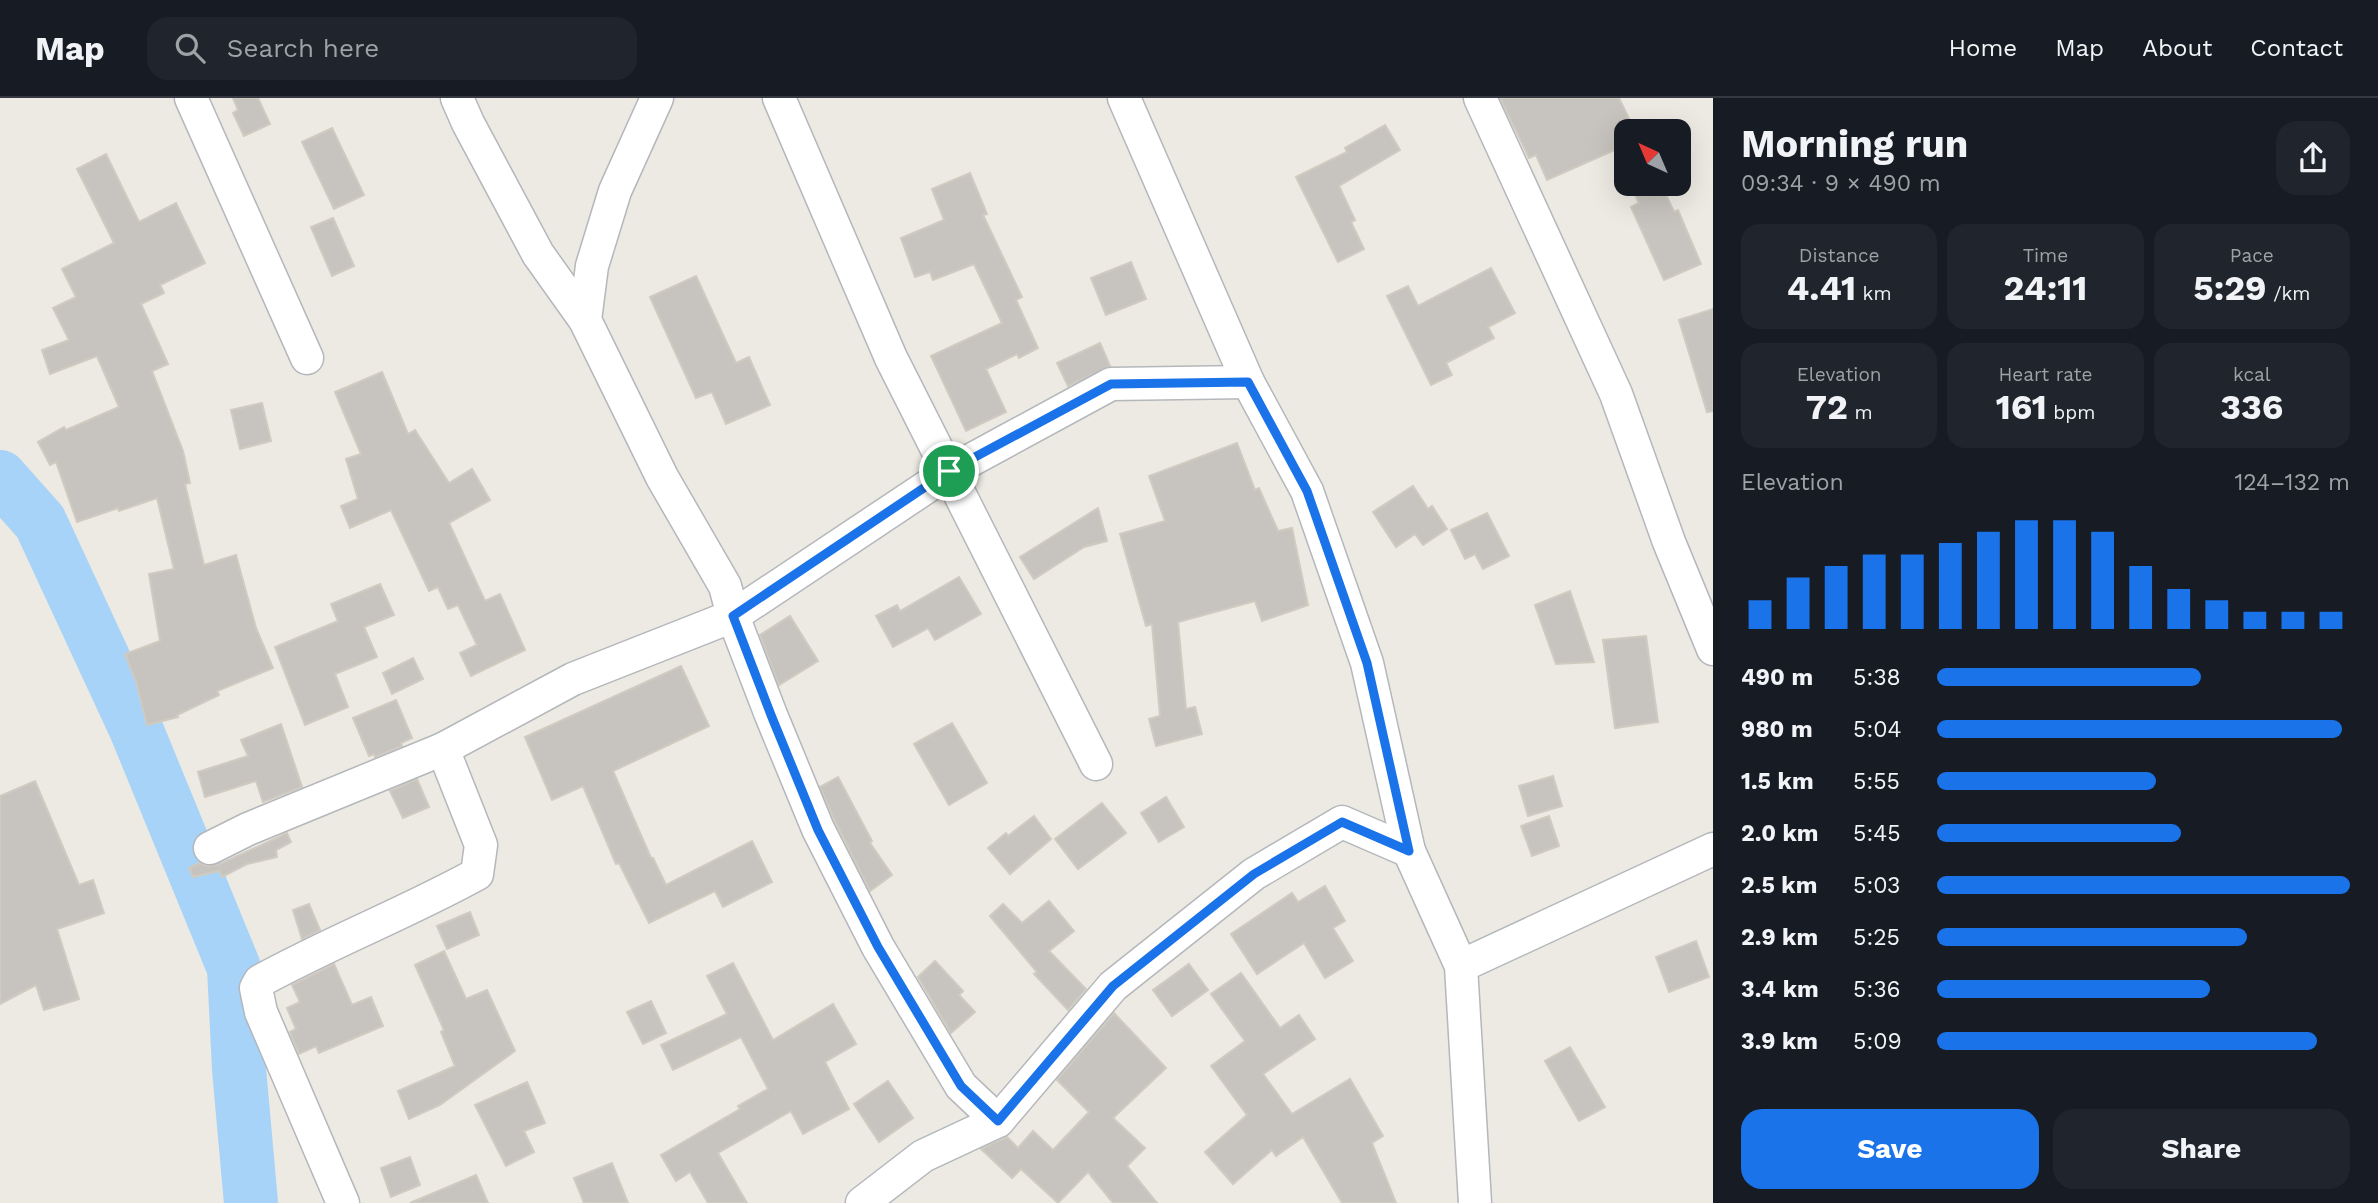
<!DOCTYPE html>
<meta charset="utf-8">
<style>
:root{--surface:#171b24;--page:#20242c;--text:#f1f3f6;--muted:#9ea1a6;--line:#363941;--accent:#1a73e8}
body{margin:0;font-family:"Work Sans",sans-serif;background:var(--page);color:var(--text);height:100vh;display:flex;flex-direction:column;font-size:26px;white-space:nowrap}
*{box-sizing:border-box;margin:0}
p{font-size:23px;color:var(--muted)}
.icon{flex:none;width:38px;height:38px;fill:none;stroke:currentColor;stroke-width:2;stroke-linecap:round;stroke-linejoin:round}
.map{position:relative;flex:1;overflow:hidden}
.panel{display:flex;flex-direction:column;background:var(--surface);width:665px}
.panel>*{flex:none}
.needle{width:46px;rotate:316deg}
.tools{position:absolute;left:1614px;top:21px;display:grid;gap:14px}
.tools a{display:grid;place-items:center;width:77px;height:77px;border-radius:14px;background:var(--surface);box-shadow:0 7px 28px #0002;font-size:35px}
.pin{position:absolute;display:grid;place-items:center;width:60px;height:60px;color:#fff;margin:-30px;border:4px solid #fff;border-radius:50%;box-shadow:0 2px 7px #0007}
.round{display:grid;place-items:center;flex:none;width:74px;height:74px;border-radius:21px;background:var(--page)}
.overview{display:flex;align-items:center;justify-content:space-between;height:119px;padding:0 28px}
h1{font-size:38px;font-weight:700;line-height:52px}
.metrics{display:grid;grid-template-columns:repeat(3,1fr);gap:10px;height:119px;padding:7px 28px}
.metrics div{display:grid;align-content:center;border-radius:18px;background:var(--page);text-align:center}
.metrics b{font-size:35px;font-weight:700}
.metrics small{font-size:19px;font-weight:400}
.metrics p{font-size:19px}
.chart{height:196px;padding:14px 28px}
.chart p{display:flex;justify-content:space-between}
.chart svg{width:100%;height:126px;margin-top:7px;stroke:var(--accent);stroke-width:6}
.primary-button{display:flex;gap:14px;margin-top:auto;padding:14px 28px}
.primary-button a{flex:1;height:80px;border-radius:21px;background:var(--accent);color:#fff;font-size:28px;font-weight:700;line-height:80px;text-align:center}
.primary-button a+a{background:var(--page);color:var(--text)}
ul{padding:0 28px;list-style:none;font-size:23px}
li{display:grid;grid-template-columns:112px 84px 1fr;align-items:center;height:52px}
li i{height:18px;border-radius:9px;background:var(--accent)}
header{display:flex;align-items:center;gap:42px;box-sizing:border-box;height:98px;padding:0 35px;background:var(--surface);border-bottom:2px solid var(--line)}
header strong{font-size:33px}
nav{display:flex;gap:38px;margin-inline-start:auto;font-size:24px}
.search{width:490px;height:63px;background:var(--page);display:flex;align-items:center;gap:18px;box-sizing:border-box;padding:0 24px;border-radius:21px;color:var(--muted);font-size:26px}
main{display:flex;flex:1;min-height:0}
.map>svg:first-child{display:block}
</style>
<header>
<strong>Map</strong>
<div class="search"><svg class="icon" aria-label="search" viewBox="0 0 24 24"><circle cx="10" cy="10" r="6"/><path d="M15 15l6 6"/></svg>Search here</div>
<nav><a>Home</a><a>Map</a><a>About</a><a>Contact</a></nav>
</header>
<main>
<div class="map">
<svg width="1713" height="1105" viewBox="0 0 1713 1105">
<rect width="100%" height="100%" fill="#eceae2"/>
<g fill="none" stroke-linecap="round" stroke-linejoin="round">
<path stroke="#a6d3f7" stroke-width="54" d="M0,379l40,45 96,207 98,239 5,101 12,134"/>
</g>
<g fill="#c7c4bf" stroke="#d0cbc1" stroke-width="2">
<path d="M233,0h25l12,26 -26,12 -11,-23 5,-3z"/>
<path d="M1500,0h119l16,33h-9v14l-79,35 -11,-25 -7,3z"/>
<path d="M1385,27l15,25 -61,36 16,34 -4,2 13,27 -26,13 -42,-85 51,-25 -2,-4z"/>
<path d="M332,30l32,67 -30,14 -32,-67z"/>
<path d="M106,56l33,68 37,-19 29,60 -45,22 4,8 -23,11 27,60 -16,7 31,80 7,32 -5,1 19,81 32,-10 20,73 17,40 -56,23 2,4 -42,20 1,2 -31,8 -11,-43 -11,-28 35,-13 -11,-67 25,-5 -17,-71 -38,13 -1,-3 -41,14 -21,-60 -6,3 -12,-23 26,-15 2,3 53,-23 -22,-51 -47,18 -8,-24 27,-10 -16,-32 23,-11 -14,-28 52,-26 -37,-74z"/>
<path d="M970,75l17,41 -4,1 39,82 -6,3 22,48 -19,10 -2,-4 -31,15 20,43 -40,19 -35,-75 71,-33 -28,-59 -41,16 -3,-8 -15,5 -14,-39 43,-18 -12,-31z"/>
<path d="M1630,86h31l13,28 4,-2 23,54 -37,16 -33,-73 8,-4z"/>
<path d="M333,120l21,48 -22,10 -21,-49z"/>
<path d="M1131,164l15,37 -40,16 -15,-37z"/>
<path d="M1491,170l24,45 -27,14 6,11 -48,25 6,12 -21,10 -44,-89 21,-10 10,20z"/>
<path d="M696,178l40,87 13,-6 21,48 -44,19 -14,-32 -16,6 -46,-101z"/>
<path d="M1713,211v102l-6,1 -28,-92z"/>
<path d="M1100,245l10,23 -42,20 -11,-23z"/>
<path d="M382,274l26,62 7,-4 34,53 23,-14 18,31 -41,23 36,78 15,-7 25,56 -54,26 -11,-23 17,-8 -19,-40 -10,4 -10,-22 -9,4 -38,-81 -41,18 -9,-22 17,-7 -12,-40 15,-5 -26,-62z"/>
<path d="M262,305l9,38 -31,8 -9,-39z"/>
<path d="M1237,345l18,47 4,-2 19,43 14,-3 16,77 -46,16 -7,-20 -77,21 8,87 9,-2 7,27 -46,12 -7,-27 11,-3 -8,-92 -6,2 -26,-92 45,-13 -16,-45z"/>
<path d="M1413,388l15,23 4,-3 15,23 -24,16 -8,-11 -19,13 -23,-35z"/>
<path d="M1098,410l9,33 -23,6 -50,32 -14,-22z"/>
<path d="M1487,415l22,43 -26,13 -8,-15 -10,5 -14,-29z"/>
<path d="M959,479l22,37 -46,26 -7,-12 -35,19 -17,-31 21,-11 3,6z"/>
<path d="M380,486l14,31 -30,12 13,30 -42,17 13,33 -43,18 -30,-78 63,-26 -7,-17z"/>
<path d="M1570,493l24,71 -38,2 -21,-59z"/>
<path d="M790,518l28,45 -39,24 -19,-50z"/>
<path d="M1646,538l12,86 -43,6 -12,-88z"/>
<path d="M413,560l10,21 -31,15 -9,-21z"/>
<path d="M681,568l28,60 -96,45 38,87h2l13,27 86,-44 20,41 -49,25 -8,-16 -66,32 -30,-60 -3,1 -33,-78 -31,14 -27,-63z"/>
<path d="M396,602l16,38 -11,5 1,3 -27,11 -1,-3 -5,2 -16,-38z"/>
<path d="M952,625l35,60 -38,22 -35,-61z"/>
<path d="M281,626l21,63 -39,15 -7,-21 -51,16 -7,-25 50,-16 -7,-16z"/>
<path d="M1553,678l9,30 -34,10 -9,-30z"/>
<path d="M838,679l34,64 -2,2 22,32 -22,16 -35,-70 -15,-34z"/>
<path d="M417,681l12,28 -26,11 -13,-27z"/>
<path d="M35,683l44,104 14,-5 11,33 -47,16 22,70 -35,11 -8,-25 -36,19v-208z"/>
<path d="M1166,699l18,30 -25,15 -18,-29z"/>
<path d="M1102,705l24,30 -48,36 -23,-30z"/>
<path d="M1034,718l17,23 -41,35 -22,-26 18,-15 2,3z"/>
<path d="M1549,718l10,30 -27,10 -11,-30z"/>
<path d="M287,735l4,9 -15,8 1,7 -30,7 -25,13 -3,-6 -26,6 -4,-9 10,-5 9,3 10,-1z"/>
<path d="M1325,788l20,35 -12,7 20,33 -28,17 -21,-35 -47,31 -26,-40 61,-41 6,9z"/>
<path d="M1049,803l25,30 -25,20 37,38 -18,21 -34,-36 3,-2 -47,-56 13,-12 19,19z"/>
<path d="M309,806l11,26 -18,9 -9,-29z"/>
<path d="M470,814l9,23 -32,14 -10,-23z"/>
<path d="M1696,843l13,36 -40,15 -13,-35z"/>
<path d="M444,853l22,48 21,-9 28,61 -75,54 -31,14 -11,-28 57,-25 -14,-34 3,-2 -29,-65z"/>
<path d="M935,863l28,30 -4,4 16,17 -24,21 -33,-56z"/>
<path d="M733,865l40,77 60,-36 23,40 -31,18 24,47 -46,25 -12,-23 -73,42 29,50h-39l-18,-31 -14,9 -15,-26 79,-46 -2,-3 30,-17 -27,-52 -68,33 -12,-25 66,-31 -20,-38z"/>
<path d="M334,866l18,41 19,-8 12,29 -64,27 -3,-7 -17,8 -9,-22 6,-3 -9,-21 13,-6 -8,-17z"/>
<path d="M1189,866l19,26 -36,26 -19,-26z"/>
<path d="M1241,875l39,55 19,-13 16,24 -52,35 29,40 58,-35 33,57 -11,7 24,60h-54l-39,-66 -27,19 -4,-6 -39,34 -28,-32 42,-37 -36,-49 34,-25 -34,-47z"/>
<path d="M651,903l15,32 -23,11 -16,-32z"/>
<path d="M1114,915l52,55 -53,50 32,30 -18,18 30,37h-44l-25,-31 -30,31 -37,-34 -9,9 -31,-29 26,-12 11,11 15,-17 20,19 36,-38 -32,-32z"/>
<path d="M1570,949l35,60 -26,14 -34,-60z"/>
<path d="M888,983l25,37 -34,24 -25,-38z"/>
<path d="M527,984l18,41 -21,8 10,21 -28,14 -31,-61z"/>
<path d="M410,1059l10,28 -29,12 -10,-29z"/>
<path d="M612,1065l16,40h-44l-10,-25z"/>
<path d="M476,1077l12,28h-78z"/>
</g>
<g fill="none" stroke-linecap="round" stroke-linejoin="round">
<g stroke="#b4b7bb" stroke-width="35">
<g id="street">
<path d="M191,0l116,260"/>
<path d="M457,0l11,25 70,131 47,66 77,157 63,109 8,30 38,99 47,114 60,118 83,139 37,35"/>
<path d="M779,0l112,260 205,406"/>
<path d="M1124,0l124,284 59,109 60,172 42,188 52,115 14,237"/>
<path d="M1480,0l136,296 53,148 44,107"/>
<path d="M585,222l7,-54 23,-75 42,-93"/>
<path d="M210,750l38,-19 195,-80 130,-70 160,-63 216,-144 162,-88 137,-2"/>
<path d="M1461,868l252,-117"/>
<path d="M343,1105l-82,-191 -5,-24 4,-7c71,-39 146,-68 217,-107l4,-29 -38,-96"/>
<path d="M862,1105l61,-47 75,-35 115,-135 141,-112 88,-52 67,29"/>
</g>
</g>
<use href="#street" stroke="#fff" stroke-width="32"/>
</g>
<g fill="none" stroke-linecap="round" stroke-linejoin="round">
<g stroke="#fff" stroke-width="14">
<path id="route" d="M1248,284l59,109 60,172 42,188 -67,-29 -88,52 -141,112 -115,135 -37,-35 -83,-139 -60,-117 -47,-115 -38,-99 216,-145 162,-87z"/>
</g>
<use href="#route" stroke="#1a73e8" stroke-width="9"/>
</g>
</svg>
<div class="tools">
<a><svg class="needle" viewBox="-14 -14 28 28"><path d="M0-13l5 13h-10z" fill="#e53935"/><path d="M0 13l5-13h-10z" fill="#9ea1a6"/></svg></a>
</div>
<div class="pin" style="left:949px;top:373px;background:#1e9e55"><svg class="icon" aria-label="arrive" viewBox="0 0 24 24"><path d="M6 21V4h12l-3 4 3 4H6"/></svg></div>
</div>
<section class="panel">
<div class="overview"><div><h1>Morning run</h1><p>09:34 · 9 × 490 m</p></div><a class="round"><svg class="icon" aria-label="share" viewBox="0 0 24 24"><path d="M12 15V3M7 8l5-5 5 5M5 13v7h14v-7"/></svg></a></div>
<div class="metrics">
<div><p>Distance</p><b>4.41<small> km</small></b></div>
<div><p>Time</p><b>24:11</b></div>
<div><p>Pace</p><b>5:29<small> /km</small></b></div>
</div>
<div class="metrics">
<div><p>Elevation</p><b>72<small> m</small></b></div>
<div><p>Heart rate</p><b>161<small> bpm</small></b></div>
<div><p>kcal</p><b>336</b></div>
</div>
<div class="chart"><p><span>Elevation</span>124–132 m</p>
<svg viewBox="0 0 160 44" preserveAspectRatio="none"><path d="M5 44V34M15 44V26M25 44V22M35 44V18M45 44V18M55 44V14M65 44V10M75 44V6M85 44V6M95 44V10M105 44V22M115 44V30M125 44V34M135 44V38M145 44V38M155 44V38"/></svg>
</div>
<ul>
<li><b>490 m</b>5:38<i style="width:64%"></i></li>
<li><b>980 m</b>5:04<i style="width:98%"></i></li>
<li><b>1.5 km</b>5:55<i style="width:53%"></i></li>
<li><b>2.0 km</b>5:45<i style="width:59%"></i></li>
<li><b>2.5 km</b>5:03<i style="width:100%"></i></li>
<li><b>2.9 km</b>5:25<i style="width:75%"></i></li>
<li><b>3.4 km</b>5:36<i style="width:66%"></i></li>
<li><b>3.9 km</b>5:09<i style="width:92%"></i></li>
</ul>
<div class="primary-button"><a>Save</a><a>Share</a></div>
</section>
</main>
